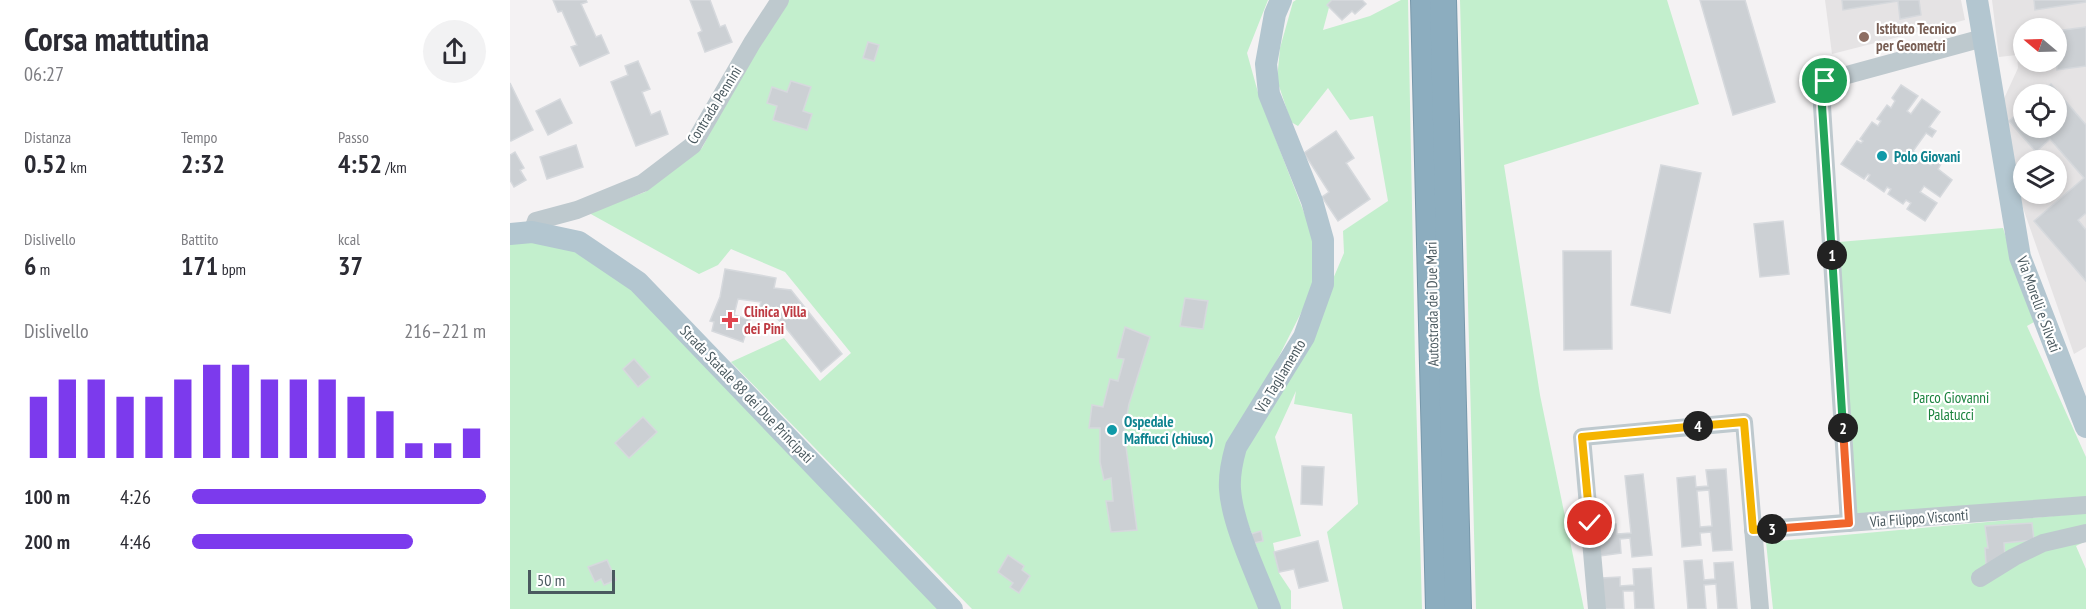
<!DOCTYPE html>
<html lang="it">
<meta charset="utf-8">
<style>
:root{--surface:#fff;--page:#f2f2f3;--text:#2b2b33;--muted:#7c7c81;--accent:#7c3aed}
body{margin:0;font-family:"PT Sans Narrow",sans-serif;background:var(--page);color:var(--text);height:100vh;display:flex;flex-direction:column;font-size:22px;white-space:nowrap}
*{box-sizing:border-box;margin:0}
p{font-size:20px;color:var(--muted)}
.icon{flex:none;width:33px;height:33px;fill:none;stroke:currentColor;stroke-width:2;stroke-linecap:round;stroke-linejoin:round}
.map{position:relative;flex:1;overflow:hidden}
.sheet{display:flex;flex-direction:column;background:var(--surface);width:510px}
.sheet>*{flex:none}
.needle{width:39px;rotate:289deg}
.controls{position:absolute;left:1503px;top:18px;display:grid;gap:12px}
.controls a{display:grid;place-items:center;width:54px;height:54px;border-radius:50%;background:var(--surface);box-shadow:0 3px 9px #0003;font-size:30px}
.scale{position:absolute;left:18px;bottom:15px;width:87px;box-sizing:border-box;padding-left:6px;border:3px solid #4a595f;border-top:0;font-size:16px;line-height:21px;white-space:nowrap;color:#4a595f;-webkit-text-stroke:4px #fff;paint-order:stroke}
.pin{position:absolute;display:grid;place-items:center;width:51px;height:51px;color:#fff;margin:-26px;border:3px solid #fff;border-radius:50%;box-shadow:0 2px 6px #0007}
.km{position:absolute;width:30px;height:30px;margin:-15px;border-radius:50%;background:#222;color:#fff;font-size:16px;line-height:30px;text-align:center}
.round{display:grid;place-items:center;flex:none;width:63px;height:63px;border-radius:32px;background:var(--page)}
.overview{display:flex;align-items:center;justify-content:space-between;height:102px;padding:0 24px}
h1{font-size:33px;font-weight:700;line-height:45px}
.metrics{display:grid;grid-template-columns:repeat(3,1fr);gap:9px;height:102px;padding:6px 24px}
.metrics div{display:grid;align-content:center}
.metrics b{font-size:26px;font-weight:700}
.metrics small{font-size:16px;font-weight:400}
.metrics p{font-size:16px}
.chart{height:168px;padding:12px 24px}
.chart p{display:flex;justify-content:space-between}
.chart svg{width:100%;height:108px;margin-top:6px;stroke:var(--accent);stroke-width:6}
ul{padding:0 24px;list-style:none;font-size:20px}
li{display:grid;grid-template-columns:96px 72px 1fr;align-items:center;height:45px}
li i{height:15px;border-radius:8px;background:var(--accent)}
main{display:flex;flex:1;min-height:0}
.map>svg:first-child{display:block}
</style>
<main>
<section class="sheet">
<div class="overview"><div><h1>Corsa mattutina</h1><p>06:27</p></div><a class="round"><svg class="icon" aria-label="share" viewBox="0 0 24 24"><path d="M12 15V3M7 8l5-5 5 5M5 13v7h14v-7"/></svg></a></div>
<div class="metrics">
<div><p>Distanza</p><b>0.52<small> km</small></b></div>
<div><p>Tempo</p><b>2:32</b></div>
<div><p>Passo</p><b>4:52<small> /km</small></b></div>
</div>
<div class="metrics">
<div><p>Dislivello</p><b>6<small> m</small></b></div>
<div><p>Battito</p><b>171<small> bpm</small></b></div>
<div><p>kcal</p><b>37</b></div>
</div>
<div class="chart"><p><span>Dislivello</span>216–221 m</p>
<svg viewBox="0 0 160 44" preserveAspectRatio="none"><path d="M5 44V19M15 44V12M25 44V12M35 44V19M45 44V19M55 44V12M65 44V6M75 44V6M85 44V12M95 44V12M105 44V12M115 44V19M125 44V25M135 44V38M145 44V38M155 44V32"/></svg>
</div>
<ul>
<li><b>100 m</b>4:26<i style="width:100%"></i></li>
<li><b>200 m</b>4:46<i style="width:75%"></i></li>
</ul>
</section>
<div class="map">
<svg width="1576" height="609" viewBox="0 0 1576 609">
<rect width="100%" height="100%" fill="#f4f2f3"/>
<g fill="#e5e3e4" fill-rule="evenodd">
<path d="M1315,0h136l4,20 -133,34z"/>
<path d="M1482,0h94v347l-12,7 -52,-149 -20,-102 16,-35 -1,-13 -18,2zM1514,28h32v34h-32zM1514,94h32v34h-32zM1514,160h32v34h-32z"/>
</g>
<g fill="#c3efcd">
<path d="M277,0h481l-21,53 12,43 56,145v38l-10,26 -34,67 -45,76 33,161h-287l-241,-247 53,-24 36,43 31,-28 -66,-81 -54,-23 -13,16 -19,9 -110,-61 56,-21 57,-44 39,-74z"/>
<path d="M786,0h35l-8,30 47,-14 31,-16h7l7,360 7,249h-79l-16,-77 31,-28 -6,-90 -58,-10 2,-13 -21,46 26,99 -28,7 6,30 12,18v18h-12l-42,-116 4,-35 57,-96 46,-109 -1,-22 45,-30 -15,-85 -23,4 -22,-32 -30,38 -7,-4 -14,-42 3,-32 13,-46z"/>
<path d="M950,0h207l32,104 -195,61 36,230 44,214h-108z"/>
<path d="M1493,228l31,94 -7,4 59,131v42l-229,17 -18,-274z"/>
<path d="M0,239l64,9 62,42 311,319h-437z"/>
<path d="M1576,513v28l-10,5 10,23v40h-313l-7,-67z"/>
</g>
<g fill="#ccd0d4" stroke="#d6d9dd" stroke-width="1.5" fill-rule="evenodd">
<path d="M43,0h33l1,2 -6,2 15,33 5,-2 8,18 -29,13 -9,-19 6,-2 -15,-34 -4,1z"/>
<path d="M180,0h20l10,27 5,-2 7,17 -27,10 -7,-19 4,-2z"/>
<path d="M822,0h30l4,4 -11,10 -3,-3 -10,9 -15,-15z"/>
<path d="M1190,0h45l30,102 -42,13z"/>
<path d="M1332,0h77l2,15 -21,4 -2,-18 -55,9z"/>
<path d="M1524,0h52v2l-51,8z"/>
<path d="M1576,27v39l-29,4 -1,-39z"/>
<path d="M358,42l11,3 -5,16 -11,-3z"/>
<path d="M128,61l12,28 -8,3 9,23 9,-4 8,23 -32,12 -25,-64 17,-7 -3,-9z"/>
<path d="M281,81l20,6 -8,24 9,3 -5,16 -34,-10 4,-14 -10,-3 5,-16 15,5z"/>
<path d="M0,83l23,47 -22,11 -1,-2z"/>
<path d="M1541,84l35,41v88l-8,7 8,10v51l-52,-60 50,-43 -34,-39 -14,13 -27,-31 15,-13v20h32v-34h-17z"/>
<path d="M1391,85l17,11 -11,15 4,3 11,-15 18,13 -11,15 7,4 -4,6 -6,-4 -13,18 18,14 4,-5 6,4 -3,5 14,11 -12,17 -16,-11 -4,6 17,11 -12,18 -18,-12 4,-6 -5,-3 -3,4 -15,-10 3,-5 -4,-2 -3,5 -17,-12 3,-5 -2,-1 -4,5 -23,-15 16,-23 4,2 2,-2 -3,-2 12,-17 6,4 3,-5 -4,-2 10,-14 4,3 4,-7 -3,-3z"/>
<path d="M50,99l12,24 -24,12 -12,-24z"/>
<path d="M826,131l18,27 -8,5 24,36 -32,22 -16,-24 7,-5 -25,-39z"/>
<path d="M66,145l7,22 -36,12 -7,-22z"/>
<path d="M5,152l9,16 -4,2 6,10 -12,7 -4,-7v-25z"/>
<path d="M1151,165l40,8 -31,140 -39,-8z"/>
<path d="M1273,221l6,53 -29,3 -6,-53z"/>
<path d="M1053,251h48l1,98 -48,1z"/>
<path d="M215,269l51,9 -2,10 17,2 51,64 -21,18 -39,-49 -6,-5 -18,-6 3,-10 -23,-3 -4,16 16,5 -7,22 -31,-11 2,-9 -4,-1 10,-24z"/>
<path d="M675,298l23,3 -5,28 -23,-3z"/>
<path d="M615,327l25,10 -21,67 -5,28 13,98 -26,2 -5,-31h7l-2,-23 -7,2 -4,-18v-34h-11l3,-23 11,2 7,-28 8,2 6,-22 -7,-1z"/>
<path d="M124,359l16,18 -12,10 -15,-18z"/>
<path d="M133,417l14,15 -28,26 -14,-15z"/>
<path d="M792,466l22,1 -2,38 -21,-1z"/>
<path d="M1216,469l6,81 -19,1 -2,-19 -11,1 1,12 -19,2 -5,-69 18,-2 1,11 12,-1 -2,-16zM1199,490l3,36 -12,1 -3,-36z"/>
<path d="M1133,474l9,81 -20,2 -2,-19 -10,1 1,14 -21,3 -3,-30 19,-2 1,10 14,-1 -6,-57z"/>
<path d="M1522,523l2,17 -30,3 1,15 -19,6 -1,-16h3l-3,-22z"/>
<path d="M751,531l2,10 -9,2 -3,-9z"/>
<path d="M808,541l10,40 -29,7 -5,-19 -15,3 -5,-20z"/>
<path d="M498,555l16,11 -2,4 8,6 -11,17 -9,-6 3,-4 -15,-11z"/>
<path d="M97,560l9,20 -12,5 -3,-6 -6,3 -7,-15z"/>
<path d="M1192,560l2,20 11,-1 -1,-16 19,-1 4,47h-19l-2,-25 -12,1 2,24h-18l-4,-48z"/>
<path d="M1141,568l3,41h-19l-1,-18h-11l1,18h-21l-2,-31 19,-1v9l14,-1 -1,-16z"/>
</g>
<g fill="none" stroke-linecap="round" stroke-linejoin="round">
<g stroke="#7798ab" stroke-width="28">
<g id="highway">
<path d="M914,0l15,609"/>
<path d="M933,0l15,609"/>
</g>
</g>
<g stroke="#bec9ce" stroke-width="18">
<path d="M22,232l4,-11 41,-11 66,-27 50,-38 59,-102 28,-43"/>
<path d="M1339,523l-27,-417 3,-25 158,-43"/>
<path d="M1243,530l333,-25"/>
<path d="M1470,578l34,-21 29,-14 43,-10"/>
<path d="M1087,609l-15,-172 162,-15 16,187"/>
</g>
<g stroke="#b3c6d0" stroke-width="22">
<path d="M1467,0l43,257 66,170"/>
<path d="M0,234l22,-2 47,10 59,40 314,327"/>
<path d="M760,609c-13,-34 -38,-85 -40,-120 -1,-15 2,-28 6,-42l68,-110 19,-53v-44l-11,-39 -43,-107 -3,-30 9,-50 6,-14"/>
</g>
<use href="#highway" stroke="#8cadbf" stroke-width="26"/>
</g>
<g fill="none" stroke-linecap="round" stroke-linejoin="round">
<g stroke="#fff" stroke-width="12">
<path id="split-1" d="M1315,81l-3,25 10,149"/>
</g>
<g stroke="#fff" stroke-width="12">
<path id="split-2" d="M1322,255l11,173"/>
</g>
<g stroke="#fff" stroke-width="12">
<path id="split-3" d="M1262,529l77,-6 -6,-95"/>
</g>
<g stroke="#fff" stroke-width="12">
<path id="split-4" d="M1188,426l46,-4 9,108 19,-1"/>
</g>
<g stroke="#fff" stroke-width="12">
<path id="split-5" d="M1080,523l-8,-86 116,-11"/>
</g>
<use href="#split-1" stroke="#22a559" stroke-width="8"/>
<use href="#split-2" stroke="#22a559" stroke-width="8"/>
<use href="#split-3" stroke="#f0652b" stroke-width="8"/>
<use href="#split-4" stroke="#f5b400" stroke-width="8"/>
<use href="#split-5" stroke="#f5b400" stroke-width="8"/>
</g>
<circle fill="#8d6e63" stroke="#fff" stroke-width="2" cx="1354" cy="37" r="6"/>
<g fill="#0f9aa8" stroke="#fff" stroke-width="2">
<circle cx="1372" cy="156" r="6"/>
<circle cx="602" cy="430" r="6"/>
</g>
<path fill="#e0444e" stroke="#fff" stroke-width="2" d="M217 311h6v6h6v6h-6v6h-6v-6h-6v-6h6z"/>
<g text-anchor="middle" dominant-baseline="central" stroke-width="4.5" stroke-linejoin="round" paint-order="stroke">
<g font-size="15" font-weight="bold" fill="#785e54" stroke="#fff" text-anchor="start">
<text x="1366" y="28">Istituto Tecnico<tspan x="1366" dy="17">per Geometri</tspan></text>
</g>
<g font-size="15" fill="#4a595f" stroke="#fff">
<text transform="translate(204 105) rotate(-58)">Contrada Pennini</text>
<text transform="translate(922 304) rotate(-91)">Autostrada dei Due Mari</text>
<text transform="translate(1529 304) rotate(70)">Via Morelli e Silvati</text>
<text transform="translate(770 376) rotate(-59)">Via Tagliamento</text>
<text transform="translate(237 394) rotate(46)">Strada Statale 88 dei Due Principati</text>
<text transform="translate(1409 518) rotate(-4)">Via Filippo Visconti</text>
</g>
<g font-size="15" font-weight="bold" fill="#0d838f" stroke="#fff" text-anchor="start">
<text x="1384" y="156">Polo Giovani</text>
<text x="614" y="421">Ospedale<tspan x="614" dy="17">Maffucci (chiuso)</tspan></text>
</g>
<g font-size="15" font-weight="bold" fill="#be3a42" stroke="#fff" text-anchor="start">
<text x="234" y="311">Clinica Villa<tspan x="234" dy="17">dei Pini</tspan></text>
</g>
<g font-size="15" fill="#1a823d" stroke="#fff">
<text x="1441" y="397">Parco Giovanni<tspan x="1441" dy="17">Palatucci</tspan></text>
</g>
</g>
</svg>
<div class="controls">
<a><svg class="needle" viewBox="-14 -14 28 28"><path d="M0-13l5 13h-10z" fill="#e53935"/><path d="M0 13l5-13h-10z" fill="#7c7c81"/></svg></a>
<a><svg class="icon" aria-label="locate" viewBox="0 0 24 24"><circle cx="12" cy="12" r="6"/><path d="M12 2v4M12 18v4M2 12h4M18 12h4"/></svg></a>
<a><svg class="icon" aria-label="layers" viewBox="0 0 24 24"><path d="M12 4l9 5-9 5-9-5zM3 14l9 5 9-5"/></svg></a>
</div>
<div class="scale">50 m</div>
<div class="pin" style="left:1315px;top:81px;background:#1e9e55"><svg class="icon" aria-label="arrive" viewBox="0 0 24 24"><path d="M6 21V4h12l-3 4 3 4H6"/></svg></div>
<div class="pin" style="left:1080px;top:523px;background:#d93025"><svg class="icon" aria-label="check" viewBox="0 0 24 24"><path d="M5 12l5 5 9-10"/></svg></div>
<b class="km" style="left:1322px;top:255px">1</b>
<b class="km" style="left:1333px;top:428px">2</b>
<b class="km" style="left:1262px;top:529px">3</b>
<b class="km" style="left:1188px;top:426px">4</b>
</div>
</main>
